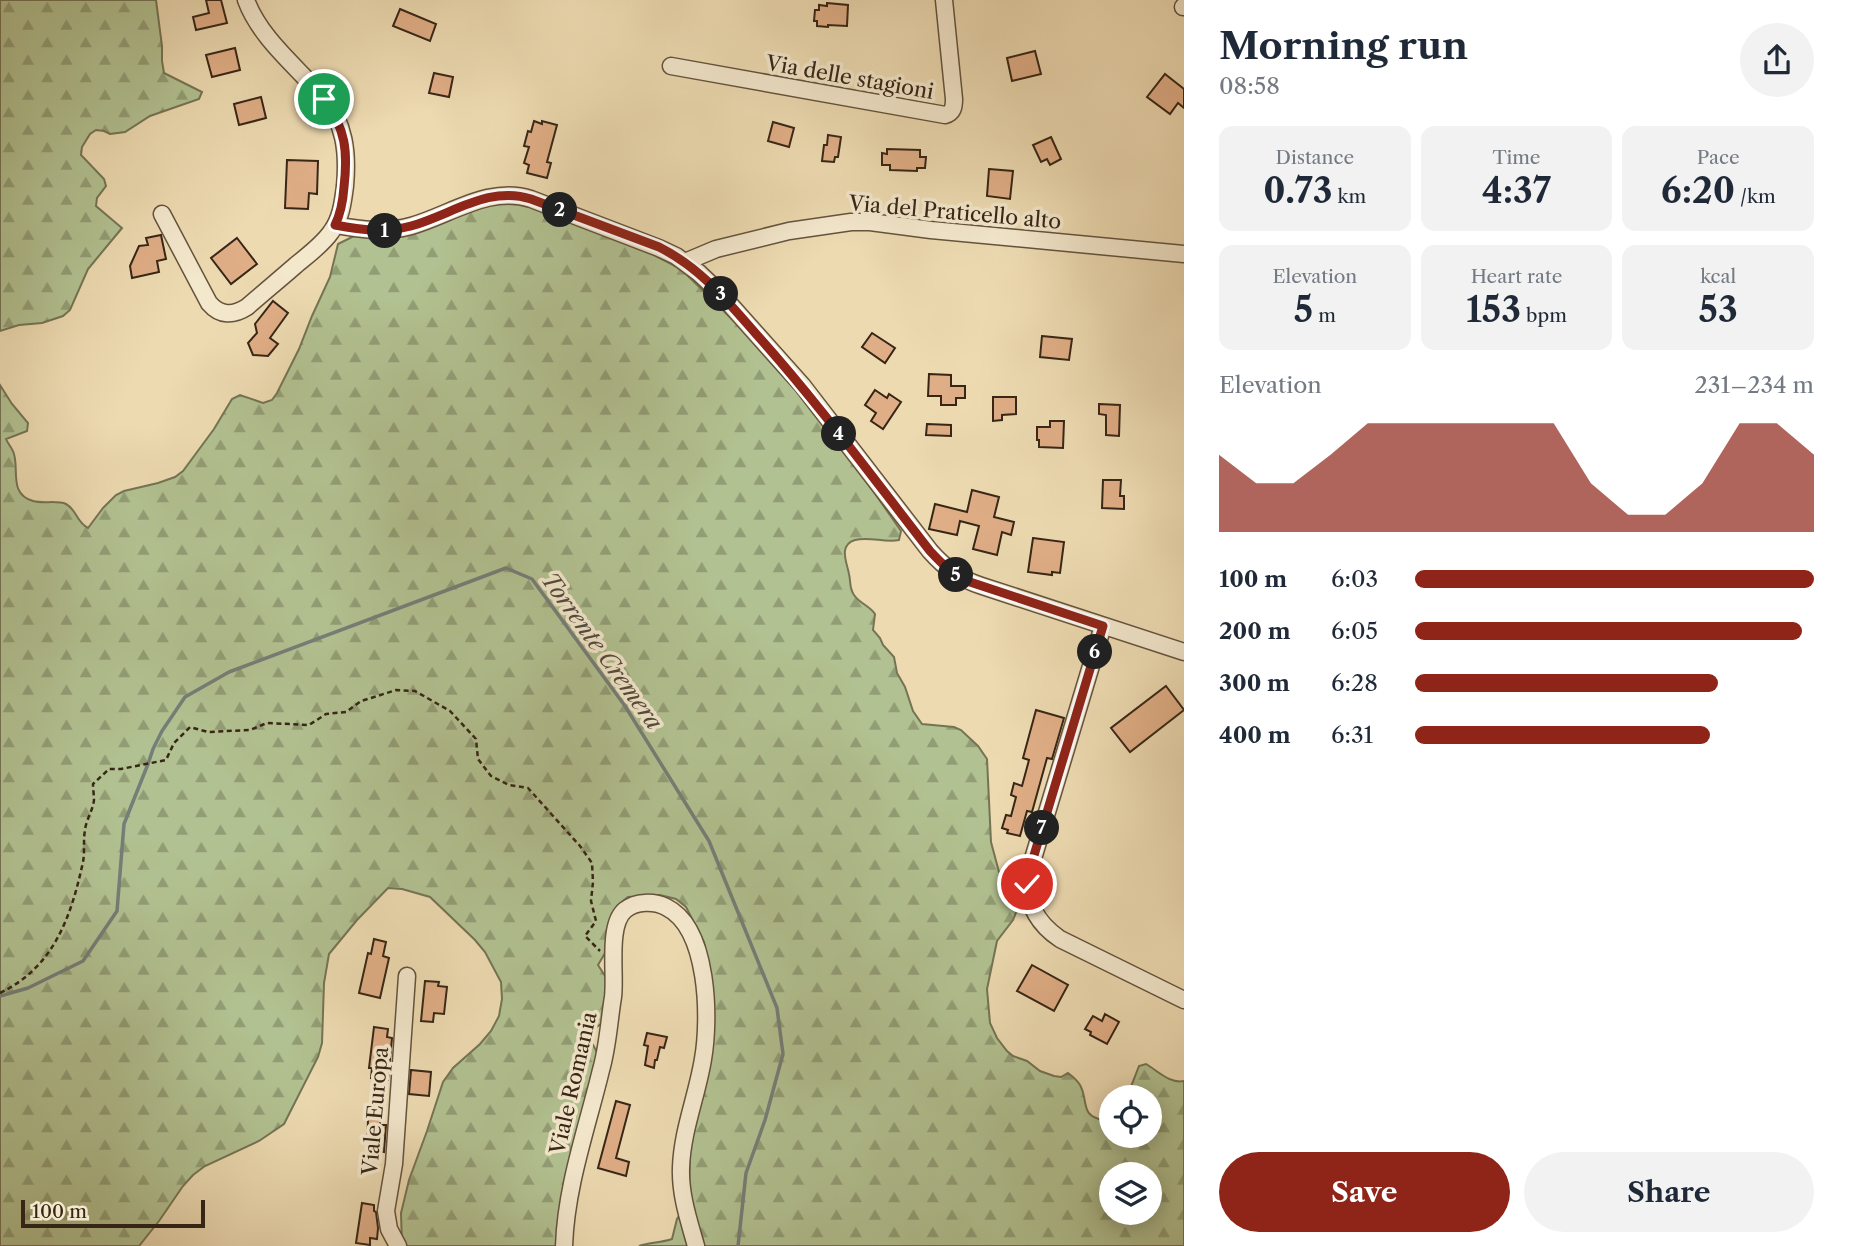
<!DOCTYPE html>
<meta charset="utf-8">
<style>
:root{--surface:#fff;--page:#f2f2f3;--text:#1f2937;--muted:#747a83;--accent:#8f2418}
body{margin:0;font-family:"Libre Caslon Text",serif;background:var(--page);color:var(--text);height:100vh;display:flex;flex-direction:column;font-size:26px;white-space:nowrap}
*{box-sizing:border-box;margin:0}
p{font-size:23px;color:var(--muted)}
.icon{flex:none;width:38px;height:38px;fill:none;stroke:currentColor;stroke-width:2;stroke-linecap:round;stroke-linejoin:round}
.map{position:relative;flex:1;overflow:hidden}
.side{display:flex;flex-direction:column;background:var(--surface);width:665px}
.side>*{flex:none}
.controls{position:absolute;left:1099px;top:1085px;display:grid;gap:14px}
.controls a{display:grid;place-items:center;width:63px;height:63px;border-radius:50%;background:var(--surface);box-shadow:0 4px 18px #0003;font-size:35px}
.scale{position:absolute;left:21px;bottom:18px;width:184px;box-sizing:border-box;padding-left:7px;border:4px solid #372616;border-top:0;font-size:19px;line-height:24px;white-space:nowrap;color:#372616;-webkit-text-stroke:5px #f3e7cc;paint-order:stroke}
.pin{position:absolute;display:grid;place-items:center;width:60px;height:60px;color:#fff;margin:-30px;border:4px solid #fff;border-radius:50%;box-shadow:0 2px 7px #0007}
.km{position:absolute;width:35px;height:35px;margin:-18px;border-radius:50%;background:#222;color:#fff;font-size:19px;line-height:35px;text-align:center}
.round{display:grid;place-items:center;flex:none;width:74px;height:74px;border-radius:37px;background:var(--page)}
.summary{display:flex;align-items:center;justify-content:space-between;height:119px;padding:0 35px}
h1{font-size:38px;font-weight:800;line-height:52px}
.figures{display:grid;grid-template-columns:repeat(3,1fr);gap:10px;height:119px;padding:7px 35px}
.figures div{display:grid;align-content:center;border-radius:14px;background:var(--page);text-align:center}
.figures b{font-size:35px;font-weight:800}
.figures small{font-size:19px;font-weight:400}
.figures p{font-size:19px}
.chart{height:196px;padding:14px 35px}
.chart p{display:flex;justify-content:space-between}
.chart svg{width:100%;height:126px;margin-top:7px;fill:var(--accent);opacity:.7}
.action{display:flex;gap:14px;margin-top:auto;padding:14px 35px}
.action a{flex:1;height:80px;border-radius:42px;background:var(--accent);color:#fff;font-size:28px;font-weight:800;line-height:80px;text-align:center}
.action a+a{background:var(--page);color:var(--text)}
ul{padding:0 35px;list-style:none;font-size:23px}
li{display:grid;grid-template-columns:112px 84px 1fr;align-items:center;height:52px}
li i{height:18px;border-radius:9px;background:var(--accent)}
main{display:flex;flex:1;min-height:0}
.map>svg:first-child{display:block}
</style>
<main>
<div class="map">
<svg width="1184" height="1246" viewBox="0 0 1184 1246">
<defs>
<pattern id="forest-firs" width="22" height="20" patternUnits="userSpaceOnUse" patternTransform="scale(1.75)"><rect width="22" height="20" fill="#b2c191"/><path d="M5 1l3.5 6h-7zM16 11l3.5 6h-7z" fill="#929d75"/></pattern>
</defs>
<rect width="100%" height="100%" fill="#eddab1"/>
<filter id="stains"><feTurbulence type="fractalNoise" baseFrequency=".00286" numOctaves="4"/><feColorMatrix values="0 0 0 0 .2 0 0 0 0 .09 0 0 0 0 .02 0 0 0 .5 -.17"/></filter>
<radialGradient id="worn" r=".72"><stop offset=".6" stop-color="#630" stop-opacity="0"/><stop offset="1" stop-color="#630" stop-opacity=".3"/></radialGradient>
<g fill="url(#forest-firs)" stroke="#747454" stroke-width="2" fill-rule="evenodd">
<path d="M0,0h156l6,46v15l2,12 38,19 -3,7 -49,17 -25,16 -15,2 -6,-3 -8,-1 -6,4 -8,13 -1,8 23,24 2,7 -9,12 -1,8 26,22 -34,41 -18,41 -7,6 -21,7 -23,2 -19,6z"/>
<path d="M517,200l48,17 81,34 35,18 64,63 72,78 84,121 -2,9c-14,3 -30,-4 -44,0 -17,5 -8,23 -6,34 2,8 0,14 5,21 6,9 15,10 21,19l-2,16 7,8 3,7 11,12 3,16 8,14 8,24 9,13 32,3 7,3 17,16 9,13 4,83 8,30 16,17 4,16 -6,15 -16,21 -10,48 3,34 7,15 10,13 6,5 14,5 13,10 14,5 7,1 7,-4c4,3 9,7 12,12 9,16 -1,31 24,35l7,-6v22h39v-39h-23l12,-31 7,-2c12,7 24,20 38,17v165h-545c11,-4 21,-3 33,-7l5,-20 12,-18 1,-63 21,-157 -7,-39 -18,-35 -10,-8 -16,-4 -32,2 -11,9 -12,47 -7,12 9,14 -3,38 -3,7 -6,4 -3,7v8l7,13 -42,190h-155l-1,-33 8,-33 18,-49 16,-49 10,-14 27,-24 11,-13 8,-15 3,-17 -1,-17 -16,-30 -10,-12 -45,-43 -28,-8 -14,-1 -31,32 -28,34 -5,29 -2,60 -4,14 -34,67 -25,17 -54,25 -12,9 -10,11 -24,35 -20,25h-139v-861l12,19 16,19 -1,8 -21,8c2,5 7,10 8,15 5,17 -5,40 19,47 10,3 24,-1 33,3 11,6 10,18 22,24l15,-20 13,-13 8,-4 34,-8 17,-6 8,-6 31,-42 18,-30 8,-4 23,8 9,-3 5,-7 22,-44 13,-33 18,-39 8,-33 16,-8h31l99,-34zM1111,1174h39v39h-39z"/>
</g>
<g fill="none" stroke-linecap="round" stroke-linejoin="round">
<path stroke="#757e77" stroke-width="3.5" d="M0,996l28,-8 55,-27 34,-50 7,-87 24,-60 5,-15 9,-18 23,-34 44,-25 277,-104 26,11 93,127 84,135 68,167 6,46 -18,66 -19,53 -8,73"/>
</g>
<g fill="#e0ae86" stroke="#372616" stroke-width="2">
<path d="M206,0h15l6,23 -31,7 -3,-13 16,-4z"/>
<path d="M827,3l21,2 -1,21 -19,-1v2l-11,-1v-5h-3l1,-11h4v-5l8,1z"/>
<path d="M400,9l36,15 -6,17 -37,-15z"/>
<path d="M235,48l5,22 -28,7 -6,-22z"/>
<path d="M1035,51l6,23 -29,7 -5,-23z"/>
<path d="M434,73l19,4 -4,20 -20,-4z"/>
<path d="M1165,74l19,15v19l-6,-5 -8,11 -23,-17z"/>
<path d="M261,97l5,21 -27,7 -5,-21z"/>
<path d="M534,121l8,3v-3l15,4 -10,37 4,1 -4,15 -20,-5 2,-8 -5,-2 5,-16 -5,-1 4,-15 3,1z"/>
<path d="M773,122l21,6 -5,19 -21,-6z"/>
<path d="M828,135l13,2 -3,20h-3l-1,5 -12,-1 2,-16h3z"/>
<path d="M1051,137l10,22 -11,6 -3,-6 -6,3 -8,-17z"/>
<path d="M887,149l33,1v7h6l-1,11h-8v3l-27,-1v-5h-8v-12l5,1z"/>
<path d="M287,160l31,1 -1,33 -8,-1 -1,16 -23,-1z"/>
<path d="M989,169l24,2 -3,28 -23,-3z"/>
<path d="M161,235l5,24 -9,2 2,11 -27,6 -2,-12 9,-20 9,-1 -2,-7z"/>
<path d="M237,238l20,26 -26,20 -20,-26z"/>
<path d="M273,301l15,12 -18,25 8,6 -10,12 -15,-1 -5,-12 9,-10 -2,-9z"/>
<path d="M872,333l23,15 -10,15 -23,-16z"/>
<path d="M1042,336l30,3 -3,21 -29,-3z"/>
<path d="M929,374l22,1v11h14v12h-9v7h-15v-9h-13z"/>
<path d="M875,390l12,8 2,-4 12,8 -18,27 -12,-8 5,-8 -11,-8z"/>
<path d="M993,397h23v17l-14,1v5l-9,1z"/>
<path d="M1099,404l21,1 -1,31 -13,-1v-20l-7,-1z"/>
<path d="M1050,421h14l-1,27 -24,-1v-7h-2v-13h13z"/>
<path d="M927,424l24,1v11l-25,-1z"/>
<path d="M1103,480h18l-1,16h4v13l-22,-1z"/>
<path d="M972,490l27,7 -5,20 20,5 -3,13 -9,-3 -5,23 -24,-6 6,-23 -19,-5 -3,14 -28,-6 6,-25 32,8z"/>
<path d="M1033,538l31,4 -4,31 -8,-1v3l-24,-3z"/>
<path d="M1166,686l18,24 -54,42 -19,-24z"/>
<path d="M1036,710l28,8 -12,41 -5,-1 -15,54 -5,-1 -7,25 -13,-3 1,-3 -6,-2 4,-13 5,1 5,-19 -5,-2 3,-12 8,3 7,-26 -6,-2z"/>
<path d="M374,939l12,3 -3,14 6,2 -9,40 -21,-5 9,-40 3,1z"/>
<path d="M1032,965l36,20 -14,26 -37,-20z"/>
<path d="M425,981l14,1 -1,4 9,1 -3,27 -10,-1 -1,9 -12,-1z"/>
<path d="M1105,1014l14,8 -12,22 -17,-9 1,-3 -6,-3 8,-13 9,5z"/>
<path d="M374,1027l14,2 -1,8 5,1 -4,42 -17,-2 1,-10h-3z"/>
<path d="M647,1033l20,4 -3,11 -4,-1 -3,13h-2l-1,8 -9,-3 3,-19 -4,-1z"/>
<path d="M411,1070l20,2 -2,24 -20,-2z"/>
<path d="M616,1101l14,4 -14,53 13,4 -3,14 -28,-8z"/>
<path d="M368,1118h12v7h6l-2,27 -4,-1v7h-13z"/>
<path d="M362,1203l12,2v6l2,1 2,16 -1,11 -7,-1v7l-14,-2z"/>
</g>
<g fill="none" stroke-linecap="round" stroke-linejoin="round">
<g stroke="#64533d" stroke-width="19">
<g id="minor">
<path d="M1183,7l1,-1"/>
<path d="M671,66l274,49c8,-2 9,-8 9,-16l-10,-99"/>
<path d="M162,214l47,89c11,13 24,13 38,4 16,-14 33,-28 49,-42 12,-10 26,-20 35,-33 10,-13 12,-30 14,-46 3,-33 0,-64 -23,-90 -26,-30 -62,-58 -76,-96"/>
<path d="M336,225c26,5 49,8 75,1 39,-11 79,-41 120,-27l128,49 17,8 23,17 20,19 83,93 128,166c15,17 30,28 52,35l202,66"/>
<path d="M685,262l31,-13 73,-18 62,-9h19l61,8 253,24"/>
<path d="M1103,626l-74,246c-4,29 6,50 31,67l124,61"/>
<path d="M398,1246l-9,-17 -3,-18 8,-47 13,-188"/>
<path d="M564,1246c2,-60 23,-118 37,-176 7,-24 8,-49 12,-73 3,-23 -6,-72 12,-87 11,-9 29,-9 41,-3 43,21 44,112 37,152 -6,37 -21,72 -22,109 -1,27 8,53 15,78"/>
</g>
</g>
<path stroke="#372616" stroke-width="2.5" stroke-dasharray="5 3.5" stroke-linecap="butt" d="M0,993c54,-26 71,-76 83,-131 2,-10 0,-21 2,-32 1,-10 8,-20 9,-30 0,-5 -1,-11 -1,-16l16,-15h12l45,-9 8,-17 16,-16 18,5 42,-2 17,-7 42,2 17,-11 20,-2 15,-11 10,-3 25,-8 19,1 35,20 26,28 2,20 13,17 18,9 19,3 52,58 12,17 1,19 -2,19 5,20 -11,15 15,15"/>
<use href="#minor" stroke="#f3e7cc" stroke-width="16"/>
</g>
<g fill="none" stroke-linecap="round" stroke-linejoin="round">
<g stroke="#fff" stroke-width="14">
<path id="route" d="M324,99c22,30 24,53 20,88 -1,14 -3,26 -9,38 27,5 50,8 76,1 40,-11 78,-41 120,-27l128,48c42,21 68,54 98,88 62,69 116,143 173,216 12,13 23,24 40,31l133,44 -74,246 -2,12"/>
</g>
<use href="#route" stroke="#8f2418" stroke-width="9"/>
</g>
<g text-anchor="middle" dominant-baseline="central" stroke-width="7" stroke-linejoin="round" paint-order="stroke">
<g font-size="21" fill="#372616" stroke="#f3e7cc">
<text transform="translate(850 77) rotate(10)">Via delle stagioni</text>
<text transform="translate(955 212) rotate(5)">Via del Praticello alto</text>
<text transform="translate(573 1083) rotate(-77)">Viale Romania</text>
<text transform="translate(375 1111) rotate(-85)">Viale Europa</text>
</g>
<g font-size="23" font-style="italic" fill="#514a3e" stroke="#f3e7cc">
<text transform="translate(602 651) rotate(54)">Torrente Cremera</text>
</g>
</g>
<rect width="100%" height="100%" filter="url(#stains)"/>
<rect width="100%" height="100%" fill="url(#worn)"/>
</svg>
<div class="controls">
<a><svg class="icon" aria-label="locate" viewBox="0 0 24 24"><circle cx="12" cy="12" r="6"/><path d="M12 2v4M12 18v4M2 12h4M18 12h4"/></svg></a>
<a><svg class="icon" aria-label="layers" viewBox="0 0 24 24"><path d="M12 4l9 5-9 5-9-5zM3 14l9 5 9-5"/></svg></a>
</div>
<div class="scale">100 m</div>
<div class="pin" style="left:324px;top:99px;background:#1e9e55"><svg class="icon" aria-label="arrive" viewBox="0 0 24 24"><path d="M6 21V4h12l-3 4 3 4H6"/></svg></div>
<div class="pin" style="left:1027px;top:884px;background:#d93025"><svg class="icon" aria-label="check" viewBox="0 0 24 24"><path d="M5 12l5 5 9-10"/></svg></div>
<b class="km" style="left:385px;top:231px">1</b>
<b class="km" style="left:560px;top:210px">2</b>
<b class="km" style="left:721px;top:294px">3</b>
<b class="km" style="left:839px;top:434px">4</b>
<b class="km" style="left:956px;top:575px">5</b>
<b class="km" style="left:1095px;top:652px">6</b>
<b class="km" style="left:1042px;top:828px">7</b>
</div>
<section class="side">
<div class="summary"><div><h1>Morning run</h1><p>08:58</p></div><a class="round"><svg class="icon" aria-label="share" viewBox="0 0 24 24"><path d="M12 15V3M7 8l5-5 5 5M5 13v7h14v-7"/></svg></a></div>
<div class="figures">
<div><p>Distance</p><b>0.73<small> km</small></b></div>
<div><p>Time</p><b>4:37</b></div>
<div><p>Pace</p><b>6:20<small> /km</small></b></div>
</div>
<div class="figures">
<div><p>Elevation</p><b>5<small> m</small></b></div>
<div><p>Heart rate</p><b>153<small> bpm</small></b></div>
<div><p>kcal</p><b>53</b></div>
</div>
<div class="chart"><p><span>Elevation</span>231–234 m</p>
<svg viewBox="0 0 160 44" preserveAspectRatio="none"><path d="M0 44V17L10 27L20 27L30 17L40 6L50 6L60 6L70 6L80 6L90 6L100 27L110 38L120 38L130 27L140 6L150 6L160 17V44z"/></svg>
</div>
<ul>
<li><b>100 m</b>6:03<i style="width:100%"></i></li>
<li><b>200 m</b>6:05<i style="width:97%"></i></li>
<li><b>300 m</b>6:28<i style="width:76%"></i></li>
<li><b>400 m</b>6:31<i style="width:74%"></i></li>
</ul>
<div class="action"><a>Save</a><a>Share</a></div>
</section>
</main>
